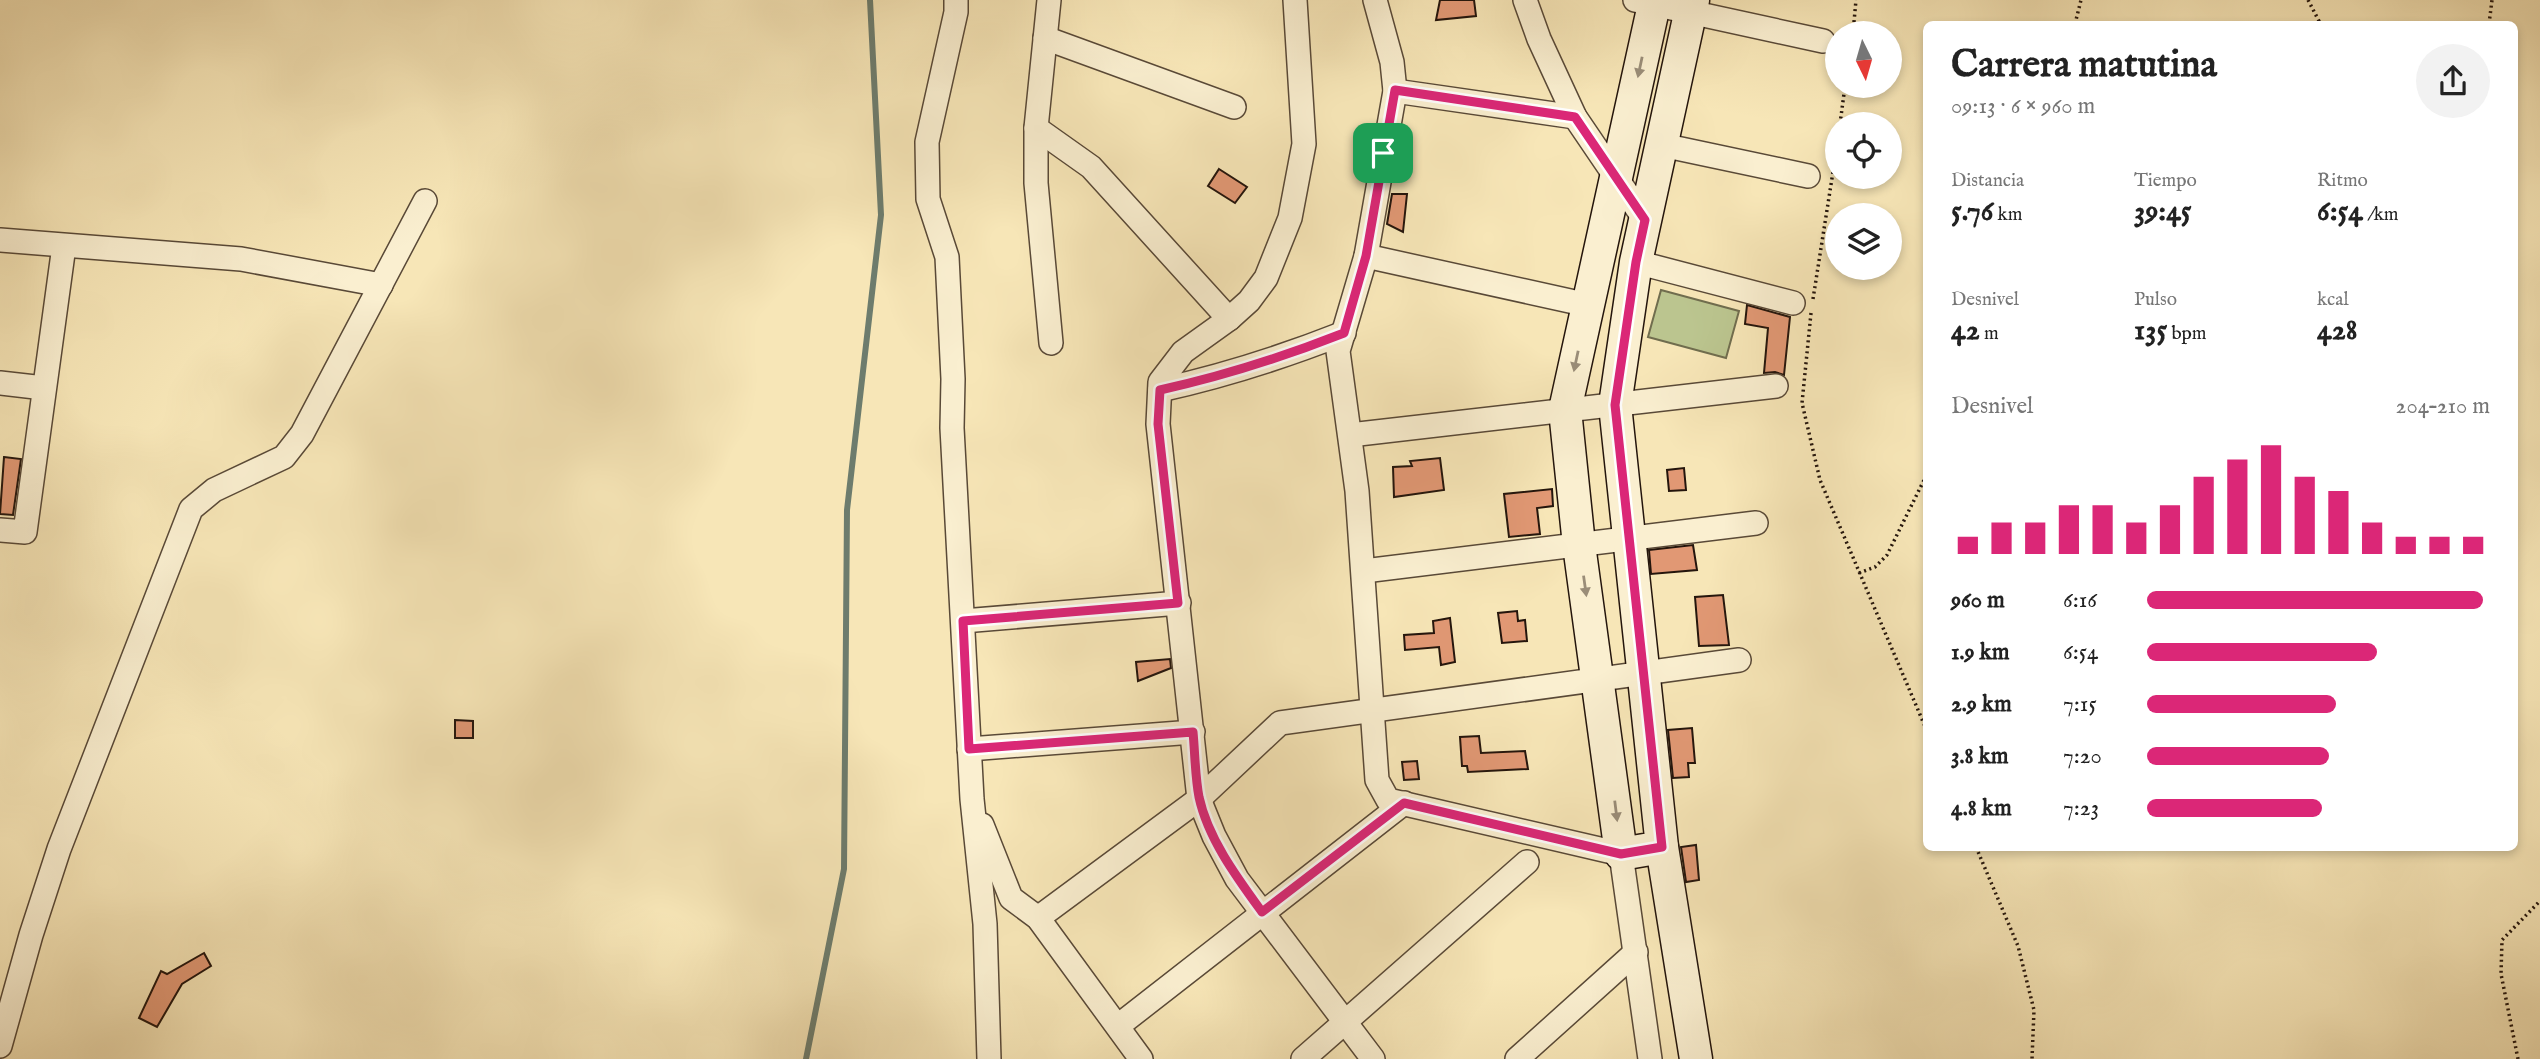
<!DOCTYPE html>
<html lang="es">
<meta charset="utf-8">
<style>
:root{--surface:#fff;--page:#f2f2f2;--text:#222;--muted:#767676;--accent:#db2777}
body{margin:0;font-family:"IM FELL English",serif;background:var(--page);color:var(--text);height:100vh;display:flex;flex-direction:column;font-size:26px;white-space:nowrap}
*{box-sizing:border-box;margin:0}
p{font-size:23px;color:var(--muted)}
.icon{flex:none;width:38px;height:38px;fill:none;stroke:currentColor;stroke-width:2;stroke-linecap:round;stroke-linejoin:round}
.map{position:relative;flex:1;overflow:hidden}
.side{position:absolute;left:1923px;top:21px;width:595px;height:830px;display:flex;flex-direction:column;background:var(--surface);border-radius:10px;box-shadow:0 4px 10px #0003}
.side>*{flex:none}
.needle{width:46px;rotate:175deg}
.buttons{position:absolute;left:1825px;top:21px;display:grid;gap:14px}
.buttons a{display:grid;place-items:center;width:77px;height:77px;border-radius:50%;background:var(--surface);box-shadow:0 4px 10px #0003;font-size:35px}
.pin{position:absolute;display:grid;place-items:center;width:60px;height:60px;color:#fff;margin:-30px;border-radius:14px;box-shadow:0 4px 10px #0006}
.round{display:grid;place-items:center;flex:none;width:74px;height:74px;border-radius:37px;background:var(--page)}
.head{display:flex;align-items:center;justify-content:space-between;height:119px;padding:0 28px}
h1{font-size:38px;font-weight:700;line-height:52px}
.figures{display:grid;grid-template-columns:repeat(3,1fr);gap:10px;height:119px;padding:7px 28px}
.figures div{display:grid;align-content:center}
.figures b{font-size:30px;font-weight:700}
.figures small{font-size:19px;font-weight:400}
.figures p{font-size:19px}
.chart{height:196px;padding:14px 28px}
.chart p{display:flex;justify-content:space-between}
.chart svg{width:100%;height:126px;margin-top:7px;stroke:var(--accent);stroke-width:6}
ul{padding:0 28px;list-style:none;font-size:23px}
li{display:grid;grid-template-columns:112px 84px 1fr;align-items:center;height:52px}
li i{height:18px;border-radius:9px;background:var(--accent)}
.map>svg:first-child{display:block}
</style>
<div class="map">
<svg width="2540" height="1059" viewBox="0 0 2540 1059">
<rect width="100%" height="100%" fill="#f7e6b7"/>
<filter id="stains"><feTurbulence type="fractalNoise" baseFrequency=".00286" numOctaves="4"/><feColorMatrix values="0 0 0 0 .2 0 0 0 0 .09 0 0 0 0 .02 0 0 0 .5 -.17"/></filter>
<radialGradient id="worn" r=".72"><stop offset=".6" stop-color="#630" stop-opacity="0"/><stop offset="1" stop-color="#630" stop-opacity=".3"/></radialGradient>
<path fill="#bbc58f" stroke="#706d4e" stroke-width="2" d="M1661,290l78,21 -13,47 -78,-21z"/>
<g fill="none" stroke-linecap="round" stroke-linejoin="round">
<path stroke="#6d7c6d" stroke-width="6" d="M806,1059l38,-190 3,-359 34,-295 -11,-215"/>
</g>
<g fill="#e19874" stroke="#24150c" stroke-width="2">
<path d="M1440,0h34l2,16 -40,4z"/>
<path d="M1219,169l28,18 -12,16 -27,-17z"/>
<path d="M1392,194h15l-4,38 -16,-8z"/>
<path d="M1747,305l43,12 -6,58 -9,-3 -11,1 4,-45 -23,-4z"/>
<path d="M4,457l17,2 -8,56 -13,-1z"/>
<path d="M1440,458l4,32 -50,7 -1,-30 19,-1 -2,-5z"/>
<path d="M1684,468l2,22 -17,1 -2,-21z"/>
<path d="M1552,489l1,17 -16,2 3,26 -31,3 -5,-43z"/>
<path d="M1693,545l4,25 -46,4 -2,-24z"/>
<path d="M1723,595l6,50 -30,1 -4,-49z"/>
<path d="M1517,611l1,10 7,-1 2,21 -25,2 -4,-30z"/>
<path d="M1450,618l5,44 -14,3 -2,-18 -34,3 -1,-15 30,-2 -1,-12z"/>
<path d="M1170,659l1,9 -33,13 -2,-19z"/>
<path d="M455,720l18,1v17h-18z"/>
<path d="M1692,728l3,35h-7l1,14 -16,1 -5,-48z"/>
<path d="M1479,736l2,17 44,-2 3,18 -60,3 -1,-6h-5l-2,-29z"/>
<path d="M1417,761l2,18 -15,1 -2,-18z"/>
<path d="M1696,845l3,35 -13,2 -5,-35z"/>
<path d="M204,953l7,13 -29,18 -25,43 -18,-9 22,-47 6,3z"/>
</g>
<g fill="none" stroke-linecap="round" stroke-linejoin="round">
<g stroke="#594937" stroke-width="26">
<g id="street">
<path d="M956,0v12l-29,130 1,57 19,58 6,122 -1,49 20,371 13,125 4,135"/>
<path d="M1049,0l-13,128v55l15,160"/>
<path d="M1295,0l9,144 -14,74 -24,60 -17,23 -20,18 -46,33 -23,30 -2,42 41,375 15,37 23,43 136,180"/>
<path d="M1375,0l17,62 3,29 -29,165 -28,95 19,140 20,289 11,20 233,54 29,205"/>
<path d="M1525,0l14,39 36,78 70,103"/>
<path d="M1635,0l188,41"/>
<path d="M1045,38l189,69"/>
<path d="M1395,91l180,26"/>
<path d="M1036,128l55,39 138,152"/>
<path d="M1662,145l146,31"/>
<path d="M0,240l241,19 140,26"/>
<path d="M1366,256l222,49"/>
<path d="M1636,262l157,41"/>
<path d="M0,383l44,5"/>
<path d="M1160,390c64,-14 123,-33 184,-57"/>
<path d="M1350,435l426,-49"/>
<path d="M0,530l25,2 39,-286"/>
<path d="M1364,571l392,-48"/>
<path d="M963,621l216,-18"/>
<path d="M969,749l224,-17"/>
<path d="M982,825l29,73 27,20 103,141"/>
<path d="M1038,918l161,-119 81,-76 459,-63"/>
<path d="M1118,1026l286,-223"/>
<path d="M0,1046l31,-111 28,-86 132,-340 23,-19 70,-33 18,-23 123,-233"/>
<path d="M1303,1059l224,-197"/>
<path d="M1517,1059l119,-107"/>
</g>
</g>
<g stroke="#24150c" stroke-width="35">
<g id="secondary">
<path d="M1655,0l-90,410 14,135 42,309 41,-7 -47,-442 21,-143 57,-262"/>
<path d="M1662,847l34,212"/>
</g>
</g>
<g stroke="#24150c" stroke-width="3.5" stroke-dasharray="2 3.5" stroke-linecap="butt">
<path d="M2308,0l11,21 -2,3"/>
<path d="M2075,24l6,-24"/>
<path d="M2489,24l3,-24"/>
<path d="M1853,33l3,-33"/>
<path d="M1840,124l5,-38"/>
<path d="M1813,299l25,-159"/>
<path d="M1811,313l-9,90 18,77 107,251"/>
<path d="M1859,573l16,-6 12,-12 40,-81"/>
<path d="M1976,847l42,99 16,64 -2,49"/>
<path d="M2518,1059l-17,-85 1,-34 38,-39"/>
</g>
<use href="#street" stroke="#faefd0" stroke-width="23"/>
<use href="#secondary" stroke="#faefd0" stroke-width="32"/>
</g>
<defs><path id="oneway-solid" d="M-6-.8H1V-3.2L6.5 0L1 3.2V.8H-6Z" transform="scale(1.75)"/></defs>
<g fill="#9a8d78">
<use href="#oneway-solid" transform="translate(1640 67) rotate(102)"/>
<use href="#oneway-solid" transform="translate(1576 361) rotate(102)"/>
<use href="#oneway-solid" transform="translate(1585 586) rotate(82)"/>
<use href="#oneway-solid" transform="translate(1616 811) rotate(83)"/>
</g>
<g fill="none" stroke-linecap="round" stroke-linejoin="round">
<g stroke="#fff" stroke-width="14">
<path id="route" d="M1395,90l180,27 70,103 -9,42 -21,143 47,442 -41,7 -217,-51 -142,109c-24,-33 -54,-73 -63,-115 -4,-21 -4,-44 -6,-65l-224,17 -6,-128 215,-18 -20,-179 2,-34c64,-14 123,-33 184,-57l22,-77z"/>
</g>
<use href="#route" stroke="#db2777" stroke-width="9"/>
</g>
<rect width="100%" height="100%" filter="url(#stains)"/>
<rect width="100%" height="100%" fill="url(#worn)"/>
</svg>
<div class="buttons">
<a><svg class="needle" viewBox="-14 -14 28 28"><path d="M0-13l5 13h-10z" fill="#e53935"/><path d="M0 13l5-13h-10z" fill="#767676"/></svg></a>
<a><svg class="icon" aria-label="locate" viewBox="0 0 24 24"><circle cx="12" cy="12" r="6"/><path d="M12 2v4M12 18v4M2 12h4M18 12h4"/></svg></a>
<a><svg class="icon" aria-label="layers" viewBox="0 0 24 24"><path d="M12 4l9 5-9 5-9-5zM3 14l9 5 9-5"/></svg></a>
</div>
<div class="pin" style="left:1383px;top:153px;background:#1e9e55"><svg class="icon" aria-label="arrive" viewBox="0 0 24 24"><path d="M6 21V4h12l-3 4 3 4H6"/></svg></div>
<section class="side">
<div class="head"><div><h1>Carrera matutina</h1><p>09:13 · 6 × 960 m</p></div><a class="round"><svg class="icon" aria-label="share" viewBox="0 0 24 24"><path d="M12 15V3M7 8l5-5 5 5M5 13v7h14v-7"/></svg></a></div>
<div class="figures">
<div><p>Distancia</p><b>5.76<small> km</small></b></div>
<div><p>Tiempo</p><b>39:45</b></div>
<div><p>Ritmo</p><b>6:54<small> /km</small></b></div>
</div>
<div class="figures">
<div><p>Desnivel</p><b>42<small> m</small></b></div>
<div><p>Pulso</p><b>135<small> bpm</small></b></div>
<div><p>kcal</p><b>428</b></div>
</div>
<div class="chart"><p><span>Desnivel</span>204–210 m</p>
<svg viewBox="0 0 160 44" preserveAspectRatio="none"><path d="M5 44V38M15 44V33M25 44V33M35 44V27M45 44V27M55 44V33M65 44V27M75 44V17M85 44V11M95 44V6M105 44V17M115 44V22M125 44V33M135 44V38M145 44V38M155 44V38"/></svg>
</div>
<ul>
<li><b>960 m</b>6:16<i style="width:98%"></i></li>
<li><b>1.9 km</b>6:54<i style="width:67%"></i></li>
<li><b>2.9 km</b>7:15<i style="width:55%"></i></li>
<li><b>3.8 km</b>7:20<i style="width:53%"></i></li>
<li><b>4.8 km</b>7:23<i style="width:51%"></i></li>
</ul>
</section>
</div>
